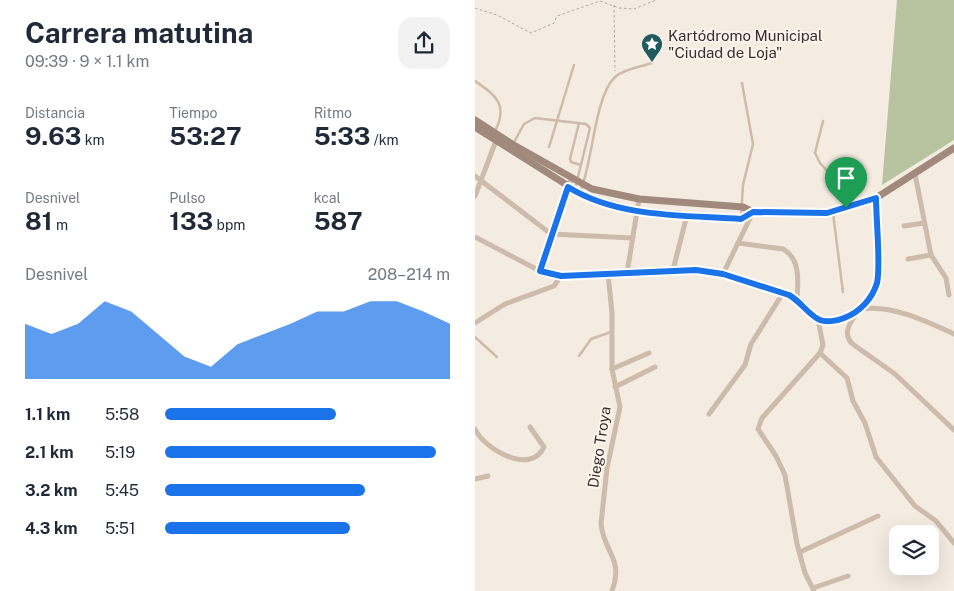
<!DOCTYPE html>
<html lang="es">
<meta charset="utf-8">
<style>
:root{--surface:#fff;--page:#f2f2f3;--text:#1f2937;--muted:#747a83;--accent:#1a73e8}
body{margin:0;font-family:"Public Sans",sans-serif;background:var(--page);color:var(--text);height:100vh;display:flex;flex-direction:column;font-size:19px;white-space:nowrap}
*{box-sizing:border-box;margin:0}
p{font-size:16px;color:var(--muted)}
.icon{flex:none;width:28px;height:28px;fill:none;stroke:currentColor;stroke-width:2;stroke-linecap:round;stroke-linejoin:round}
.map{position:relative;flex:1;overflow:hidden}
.side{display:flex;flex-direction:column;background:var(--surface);width:475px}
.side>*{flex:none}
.buttons{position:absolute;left:414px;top:525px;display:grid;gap:10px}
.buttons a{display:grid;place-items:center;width:50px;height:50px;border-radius:10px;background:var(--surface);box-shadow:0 5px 20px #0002;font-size:25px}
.pin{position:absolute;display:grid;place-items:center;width:42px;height:42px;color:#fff;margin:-51px -21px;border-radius:50% 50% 50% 0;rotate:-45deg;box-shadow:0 0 5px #0007}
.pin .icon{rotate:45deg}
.round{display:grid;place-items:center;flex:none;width:52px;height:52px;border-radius:15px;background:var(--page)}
.headline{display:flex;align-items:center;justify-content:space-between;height:85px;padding:0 25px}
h1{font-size:28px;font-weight:700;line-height:38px}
.stats{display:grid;grid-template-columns:repeat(3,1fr);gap:8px;height:85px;padding:5px 25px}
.stats div{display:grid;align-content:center}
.stats b{font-size:25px;font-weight:700}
.stats small{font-size:14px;font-weight:400}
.stats p{font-size:14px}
.chart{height:140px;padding:10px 25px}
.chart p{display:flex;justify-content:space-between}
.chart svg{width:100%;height:90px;margin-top:5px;fill:var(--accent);opacity:.7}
ul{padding:0 25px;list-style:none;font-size:16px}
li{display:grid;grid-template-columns:80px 60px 1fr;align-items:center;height:38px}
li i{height:12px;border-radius:6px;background:var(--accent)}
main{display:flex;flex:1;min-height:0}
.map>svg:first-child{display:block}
</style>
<main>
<section class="side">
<div class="headline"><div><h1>Carrera matutina</h1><p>09:39 · 9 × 1.1 km</p></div><a class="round"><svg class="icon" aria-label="share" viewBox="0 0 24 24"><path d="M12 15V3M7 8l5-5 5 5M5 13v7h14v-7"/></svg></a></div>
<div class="stats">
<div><p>Distancia</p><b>9.63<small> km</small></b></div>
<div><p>Tiempo</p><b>53:27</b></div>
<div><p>Ritmo</p><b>5:33<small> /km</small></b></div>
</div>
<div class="stats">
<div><p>Desnivel</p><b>81<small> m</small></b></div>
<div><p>Pulso</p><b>133<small> bpm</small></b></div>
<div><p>kcal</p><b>587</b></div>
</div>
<div class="chart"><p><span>Desnivel</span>208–214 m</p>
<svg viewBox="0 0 160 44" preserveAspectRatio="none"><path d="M0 44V17L10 22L20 17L30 6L40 11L50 22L60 33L70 38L80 27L90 22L100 17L110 11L120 11L130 6L140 6L150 11L160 17V44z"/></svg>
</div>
<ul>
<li><b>1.1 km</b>5:58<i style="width:60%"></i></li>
<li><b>2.1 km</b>5:19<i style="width:95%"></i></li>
<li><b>3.2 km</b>5:45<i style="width:70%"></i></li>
<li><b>4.3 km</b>5:51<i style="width:65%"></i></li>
</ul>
</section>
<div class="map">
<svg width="479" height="591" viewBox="0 0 479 591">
<rect width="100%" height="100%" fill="#f4ebe1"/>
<path fill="#b8c4a0" d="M422,0h57v140l-72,45z"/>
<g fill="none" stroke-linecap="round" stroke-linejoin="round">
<g stroke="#b9a596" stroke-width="1" stroke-dasharray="2.5 2.5" stroke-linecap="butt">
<path d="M139,5l1,66"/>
<path d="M0,8l22,7 34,18 23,-10 3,-7 43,-15 19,7 15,1 22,-9"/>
</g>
<g stroke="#cdbbac" stroke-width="2.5">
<path d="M0,81c20,14 34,23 20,50"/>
<path d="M348,121l-8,32 5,10 23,25 3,18"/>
<path d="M104,123l-9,36 1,3 10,3"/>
<path d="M38,144l11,-20 11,-6 51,6 4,4 -15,61"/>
<path d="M74,147l25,-82"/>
<path d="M105,192c13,-29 14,-95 35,-115 9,-8 25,-10 37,-14"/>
<path d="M358,213l10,79"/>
<path d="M266,217l2,-32 10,-41 -11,-61"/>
<path d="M0,337l22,20"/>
<path d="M104,356l12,-17 20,-7"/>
</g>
<g stroke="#cdbbac" stroke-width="5">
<path d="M440,174l16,81 15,23 3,17"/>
<path d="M0,176l76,58 82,4"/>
<path d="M0,196l22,-58"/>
<path d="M401,198c0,24 6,71 -2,92 -6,15 -41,39 -20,55l41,29 59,56"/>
<path d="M429,226l20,-3"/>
<path d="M0,237l65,34 21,5 135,-6 27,4 66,21c12,6 23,25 37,26 16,2 23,-9 36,-12 29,-5 66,13 92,25"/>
<path d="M263,243l45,6c18,10 15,33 14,51"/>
<path d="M433,259l23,-4"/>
<path d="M198,270l14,-55"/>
<path d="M65,271l31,-92"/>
<path d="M152,273l12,-74"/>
<path d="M133,274l4,39v56l8,38 -13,61 -6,56c3,29 23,34 11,67"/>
<path d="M248,274l30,-62"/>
<path d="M0,323l30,-19 49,-18 7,-10"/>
<path d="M345,353l27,25 6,23 12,22 11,34 39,49 21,15 18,22"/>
<path d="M137,369l37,-16"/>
<path d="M140,387l40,-20"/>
<path d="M234,414l36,-49 6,-21 32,-51"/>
<path d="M0,429c9,20 56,47 69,18l-14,-20"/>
<path d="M0,479l13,-3"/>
<path d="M325,552l78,-36"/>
<path d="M338,588l35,-12"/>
<path d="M339,591l-9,-18 -8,-29 -12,-69 -9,-19 -18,-27 4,-11 58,-65 3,-8 -5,-26"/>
</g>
<g stroke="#a18a7d" stroke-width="7">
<path d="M0,120l37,24 80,45 47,10 104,8 10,5 74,1 49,-15 78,-50"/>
<path d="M0,127l111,70 51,14 104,8 12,-7"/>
</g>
</g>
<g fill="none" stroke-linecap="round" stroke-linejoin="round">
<g stroke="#fff" stroke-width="10">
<path id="route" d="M93,187c50,31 116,28 173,32l12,-7 74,1 49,-15c0,20 5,69 1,85 -5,16 -17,29 -33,35 -7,3 -19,5 -26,1 -11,-6 -18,-18 -29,-24l-66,-21 -27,-4 -135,6 -21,-5z"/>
</g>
<use href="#route" stroke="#1a73e8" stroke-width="6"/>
</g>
<defs>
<g id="sight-pin" transform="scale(1.125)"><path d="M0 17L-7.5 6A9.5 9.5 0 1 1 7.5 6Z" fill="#1f5a5e" stroke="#fbf5ee"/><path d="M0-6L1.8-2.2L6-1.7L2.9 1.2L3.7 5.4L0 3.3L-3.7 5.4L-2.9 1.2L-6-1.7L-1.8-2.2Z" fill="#fff"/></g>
</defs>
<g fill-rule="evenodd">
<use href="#sight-pin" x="177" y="44"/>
</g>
<g text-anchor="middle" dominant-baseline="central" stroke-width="4" stroke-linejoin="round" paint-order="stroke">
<g font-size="15" fill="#3b302b" stroke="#fbf5ee" text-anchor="start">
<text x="193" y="35">Kartódromo Municipal<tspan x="193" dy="17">"Ciudad de Loja"</tspan></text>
</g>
<g font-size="15" fill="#3b302b" stroke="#fbf5ee">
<text transform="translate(124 447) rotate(-81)">Diego Troya</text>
</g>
</g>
</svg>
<div class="buttons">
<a><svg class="icon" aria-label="layers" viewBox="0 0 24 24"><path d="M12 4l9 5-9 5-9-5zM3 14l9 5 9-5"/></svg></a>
</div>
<div class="pin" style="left:371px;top:208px;background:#1e9e55"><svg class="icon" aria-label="arrive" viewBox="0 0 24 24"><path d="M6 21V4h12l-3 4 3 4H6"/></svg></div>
</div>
</main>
